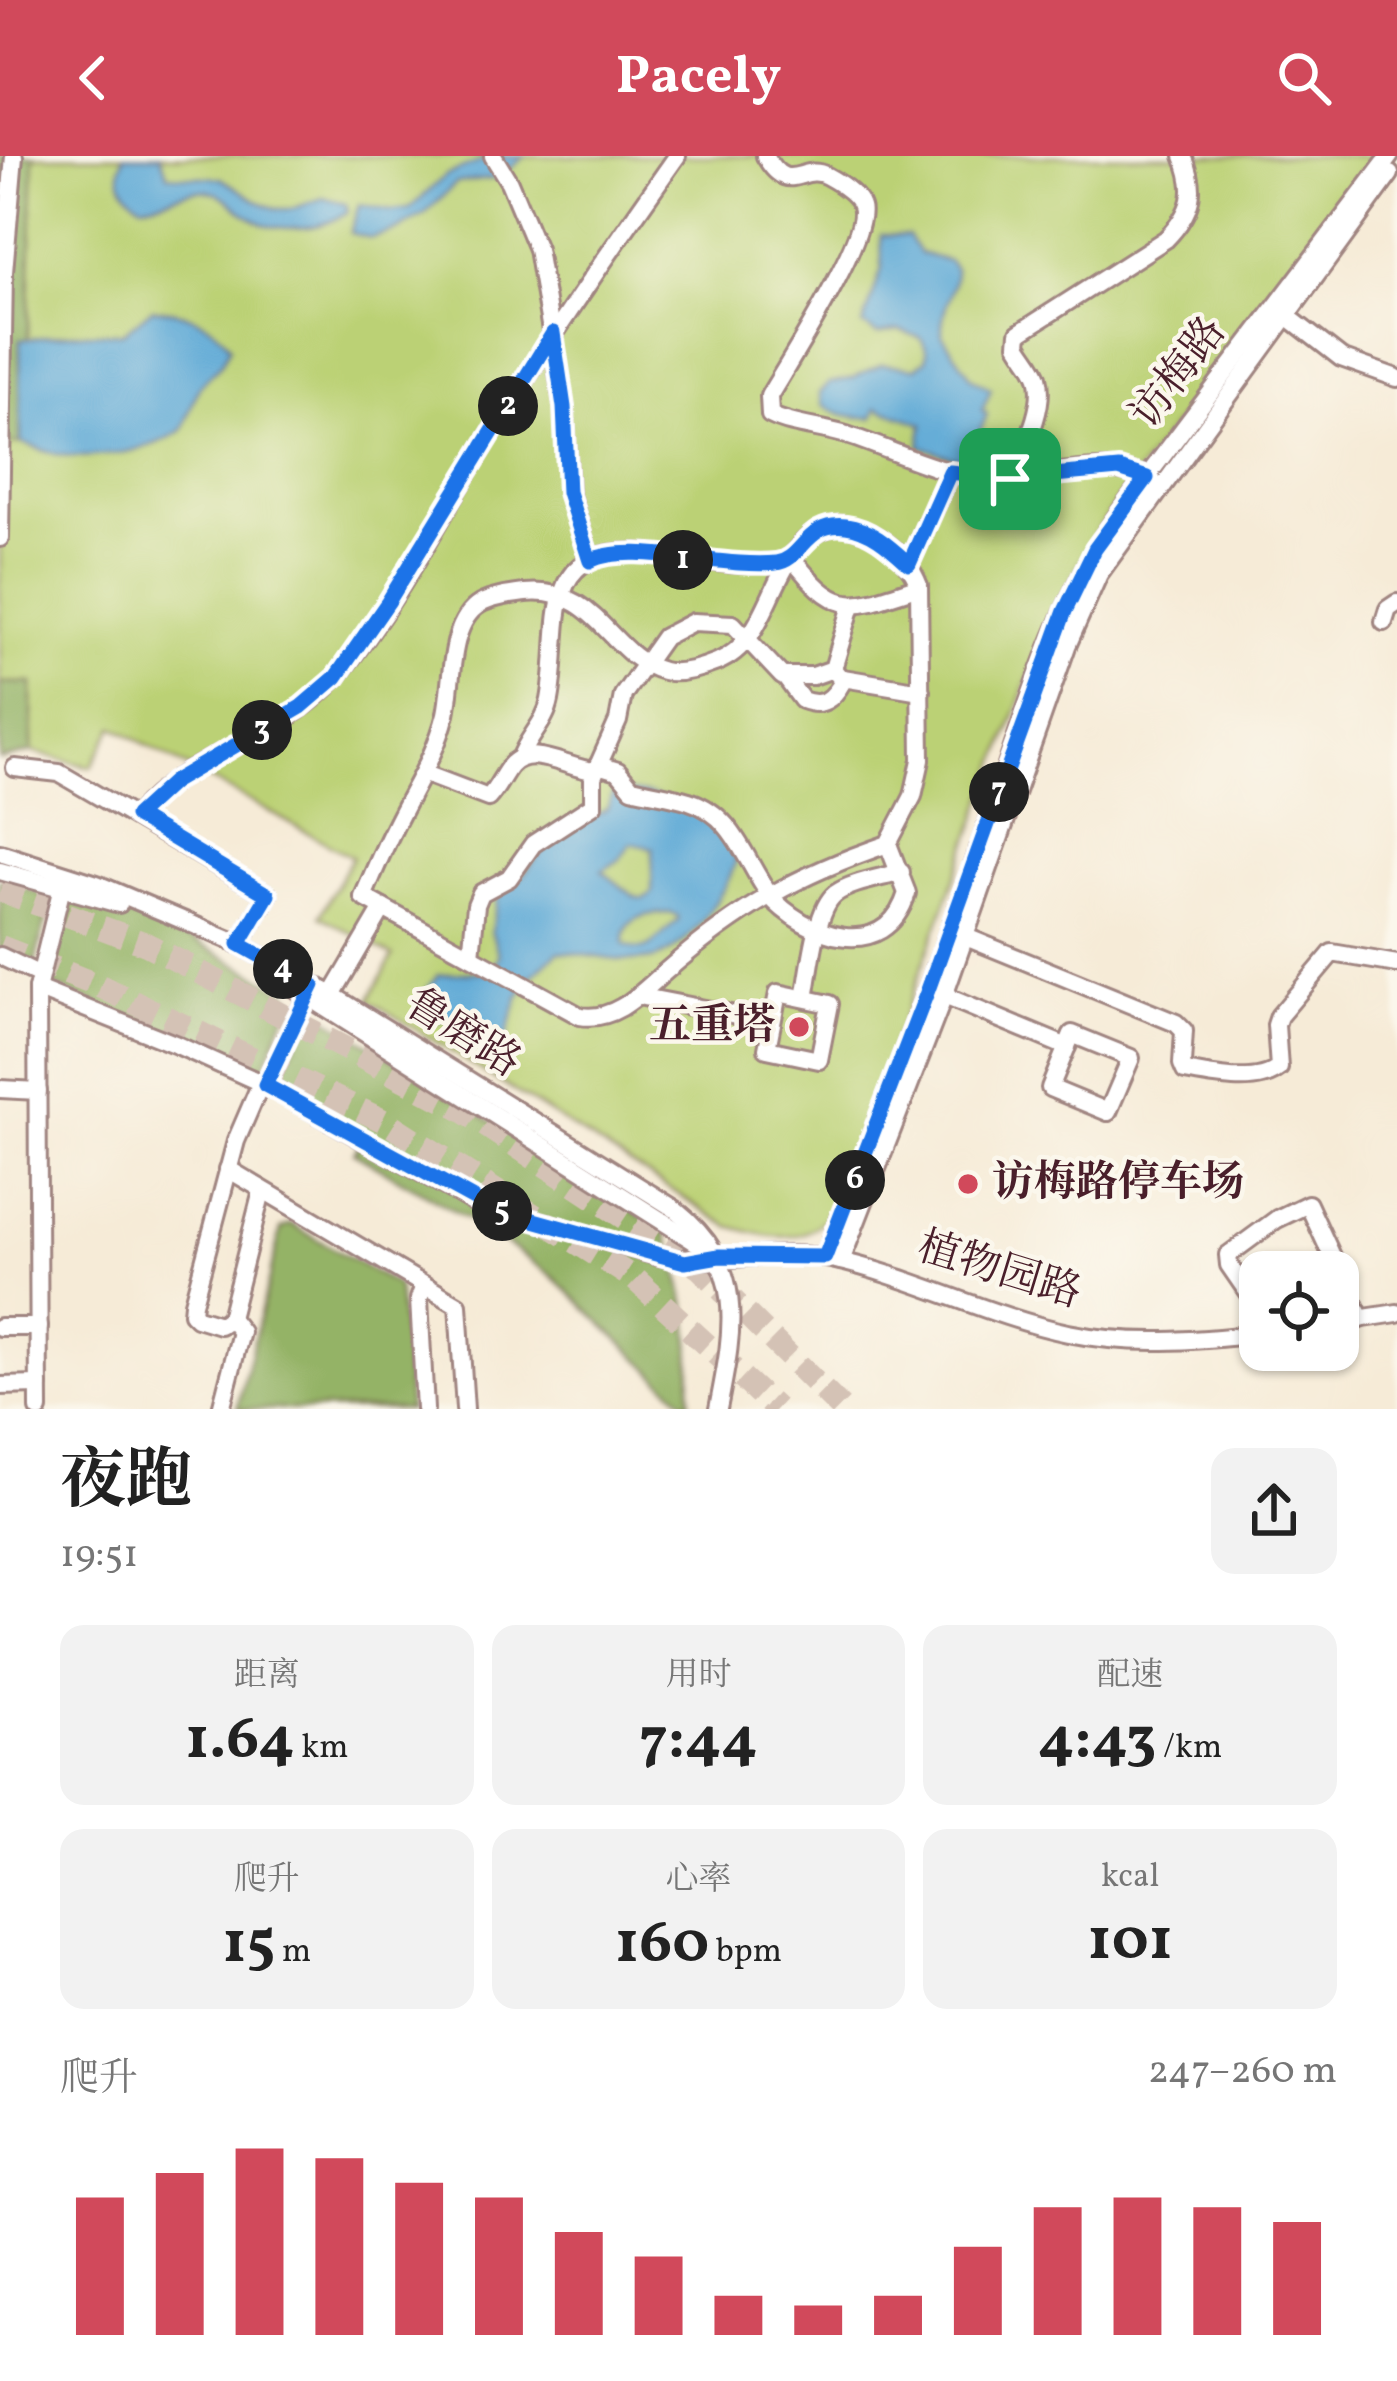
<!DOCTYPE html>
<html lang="zh">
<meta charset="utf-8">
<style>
:root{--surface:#fff;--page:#f2f2f2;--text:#222;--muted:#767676;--accent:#d1495b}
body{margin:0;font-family:Vollkorn,"Noto Serif SC",serif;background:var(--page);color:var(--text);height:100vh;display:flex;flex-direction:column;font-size:45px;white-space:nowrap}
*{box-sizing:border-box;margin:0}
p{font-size:39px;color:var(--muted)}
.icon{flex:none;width:66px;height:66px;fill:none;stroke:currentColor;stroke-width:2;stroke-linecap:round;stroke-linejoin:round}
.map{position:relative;height:1253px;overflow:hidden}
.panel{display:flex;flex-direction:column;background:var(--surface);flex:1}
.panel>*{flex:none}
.buttons{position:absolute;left:1239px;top:1095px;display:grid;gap:24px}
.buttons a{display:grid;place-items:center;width:120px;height:120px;border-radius:24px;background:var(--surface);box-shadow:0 3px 9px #0004;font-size:60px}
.pin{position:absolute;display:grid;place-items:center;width:102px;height:102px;color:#fff;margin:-51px;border-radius:24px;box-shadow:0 6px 18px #0006}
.km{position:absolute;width:60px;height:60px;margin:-30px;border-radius:50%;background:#222;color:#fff;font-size:33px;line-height:60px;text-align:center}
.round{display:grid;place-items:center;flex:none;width:126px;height:126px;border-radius:24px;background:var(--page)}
.head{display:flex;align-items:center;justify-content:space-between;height:204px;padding:0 60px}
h1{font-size:66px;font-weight:700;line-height:90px}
.figures{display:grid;grid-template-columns:repeat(3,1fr);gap:18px;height:204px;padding:12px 60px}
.figures div{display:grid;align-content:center;border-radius:24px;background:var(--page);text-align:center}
.figures b{font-size:60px;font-weight:700}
.figures small{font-size:33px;font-weight:400}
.figures p{font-size:33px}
.chart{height:336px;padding:24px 60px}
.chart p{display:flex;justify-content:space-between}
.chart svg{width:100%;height:216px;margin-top:12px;stroke:var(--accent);stroke-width:6}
header{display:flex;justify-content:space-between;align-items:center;height:156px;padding:0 60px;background:var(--accent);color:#fff;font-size:54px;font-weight:700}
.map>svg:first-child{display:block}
</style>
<header><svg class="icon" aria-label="back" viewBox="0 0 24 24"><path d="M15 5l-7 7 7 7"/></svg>Pacely<svg class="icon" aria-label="search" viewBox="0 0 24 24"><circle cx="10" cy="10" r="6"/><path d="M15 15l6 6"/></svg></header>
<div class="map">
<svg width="1397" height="1253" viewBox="0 0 1397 1253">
<rect width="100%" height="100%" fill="#fbf7ec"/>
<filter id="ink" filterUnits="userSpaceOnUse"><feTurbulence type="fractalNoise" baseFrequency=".00833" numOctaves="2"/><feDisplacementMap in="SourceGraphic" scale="24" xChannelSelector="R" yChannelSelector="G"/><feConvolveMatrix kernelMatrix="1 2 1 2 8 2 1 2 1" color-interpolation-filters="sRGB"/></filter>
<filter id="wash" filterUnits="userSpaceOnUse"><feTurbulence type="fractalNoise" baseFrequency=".004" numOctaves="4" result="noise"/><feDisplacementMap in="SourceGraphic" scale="48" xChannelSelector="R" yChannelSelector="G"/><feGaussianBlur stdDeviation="2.7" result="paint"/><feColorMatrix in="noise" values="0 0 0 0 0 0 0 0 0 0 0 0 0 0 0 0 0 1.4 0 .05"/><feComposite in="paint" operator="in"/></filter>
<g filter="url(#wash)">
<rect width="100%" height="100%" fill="#f6ebd7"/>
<path fill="#bbd175" stroke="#827850" stroke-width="3" d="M0,0h1380l-253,330 -37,56 -48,100 -208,564c-25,43 -63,32 -105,20l-360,-226 24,-44 -73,-40 32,-59 -238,-130 -23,40 -59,-15v-69h-32z"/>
<g fill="#94b366" stroke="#6f6948" stroke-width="3">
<path d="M0,0h34l-6,183 -8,2 1,102 -21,2z"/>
<path d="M0,527h32v69l-32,8z"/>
<path d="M0,724l52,17 -17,66 -35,-13z"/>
<path d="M73,741c68,9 155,61 214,96l5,6 -28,69 -12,3 -200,-86 -5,-10 17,-67z"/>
<path d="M312,856h6l348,220c21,63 29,107 23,174l-138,-131 -69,-48 -128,-74 10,-19 -88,-52z"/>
<path d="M291,1068l107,62 11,123h-172l44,-180z"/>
</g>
<g fill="#5da9d6" stroke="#546480" stroke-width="3" fill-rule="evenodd">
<path d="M124,0h36l8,19 53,3 38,24 18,7h15l31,-11 23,6 2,7c-24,20 -74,23 -100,5 -14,-10 -23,-23 -41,-25 -23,-3 -42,12 -65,13 -19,-10 -28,-28 -18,-48z"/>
<path d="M494,0h31l-26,22 -43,5 -31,31 -27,16 -27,8 -21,-5 9,-28 33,6 17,-2 37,-34z"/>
<path d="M881,79l27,1 12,17 29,8 6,8c1,20 -15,40 -13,66l30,43 19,11 -9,22 5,3 -19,49 -48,-17 3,-22 -46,-16 -4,10c-18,-1 -37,-2 -51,-14l-2,-11 9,-10 25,-5 28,-14 33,4 11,-8 1,-9 -6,-13 -22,-8 -22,4 -14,-9 19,-57z"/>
<path d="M152,153c28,1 63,12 78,38l-9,17 -22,23 -17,43c-31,22 -96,33 -133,22 -10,-2 -18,-7 -28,-9l-1,-103 54,-7h49z"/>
<path d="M614,635c46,2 113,20 122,70 -10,32 -49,91 -84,98 -32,6 -64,-6 -94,-7l-26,24 -14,22 -15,48 -16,-7 2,-5 -10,-5 -4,6 -32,-18 -3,5 -19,-11 -1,-13 18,-23 53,-4 8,-15 -8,-25 7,-35 27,-23 24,-31 58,-33zM631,687l22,5 -1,45 -9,6 -8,-2 -33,-26 17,-11zM670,757l8,3v5c-20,13 -28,39 -54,23 -2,-27 24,-31 46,-31z"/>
</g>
</g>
<g filter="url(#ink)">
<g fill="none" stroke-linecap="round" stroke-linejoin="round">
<g stroke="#d4c2b5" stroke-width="24" stroke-dasharray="24 12" stroke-linecap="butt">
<path d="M0,734l146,54 318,167 236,157 142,141"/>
<path d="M0,791l102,40 284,135 249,157 141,130"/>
</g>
<g stroke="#a08581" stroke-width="22">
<g id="minor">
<path d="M493,0l16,26 28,67 27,158 5,85 21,69"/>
<path d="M765,0c24,42 37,6 62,20 11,6 30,17 34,30 10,29 -74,159 -92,190l1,19c22,11 49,12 73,19 47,14 93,40 143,44 52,4 119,-24 166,3"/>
<path d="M1287,160l54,42 56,20"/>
<path d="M1010,323c12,-28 37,-71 28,-102 -4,-12 -14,-22 -20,-33l1,-11 147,-94c26,-27 32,-48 17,-83"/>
<path d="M839,369c35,4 68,28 80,61l2,174 -8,36 -25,48c-91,31 -149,64 -222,127 -25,22 -51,51 -86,45l-217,-119c10,-23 19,-45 30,-67 19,-40 42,-72 53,-116 7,-32 2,-91 34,-110 13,-7 30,-9 45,-11 74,-7 83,63 138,78 16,4 39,-3 54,-9 62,-24 51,-127 122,-137z"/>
<path d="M0,382l4,-266 10,-116"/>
<path d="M791,401c48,61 59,52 128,29"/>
<path d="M909,408l41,-92"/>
<path d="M1384,466l4,-13 9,-6"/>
<path d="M785,521l17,23c21,8 31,-1 41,-19l-10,-12"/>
<path d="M843,522l78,13"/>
<path d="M521,601c7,-20 25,-35 29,-57 14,-72 -16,-160 101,-146 46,5 91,15 138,7"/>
<path d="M598,609l20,6 14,17c19,5 39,7 57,13 45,14 55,58 80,93"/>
<path d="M15,612l44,5 209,122 -29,49"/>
<path d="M425,618l63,24c9,-9 14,-22 22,-32 21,-24 60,4 85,5"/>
<path d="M136,660c52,-64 148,-77 201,-140 60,-72 104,-160 152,-239 59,-97 123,-189 188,-281"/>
<path d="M0,697l97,31 142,60 93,51 343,214c72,58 59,118 43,200"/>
<path d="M0,715l119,33"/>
<path d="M768,738c37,43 117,71 139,-1l-19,-49"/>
<path d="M956,777l220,90 8,8 -2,33 3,7c27,5 72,15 94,-3l-3,-43 3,-9 53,-63 65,11"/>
<path d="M0,800l38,18"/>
<path d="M471,800l5,-51 5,-12 28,-15 24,-34 60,-39v-28l25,-56 5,-26 41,-58 29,-15 40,2 49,52h31l20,-7 19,-64"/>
<path d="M289,829l419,265"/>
<path d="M37,833l140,56 93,42 201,114 186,55c57,11 117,-9 174,3 81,17 156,57 237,74 63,13 128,8 192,1"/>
<path d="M935,836l132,55"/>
<path d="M778,837l52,11 -11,56 -52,-11z"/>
<path d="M332,839l51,-87"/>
<path d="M638,840l134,26"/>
<path d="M805,842c5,-24 10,-88 30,-104 16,-12 47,-16 66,-22"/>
<path d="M1072,878l59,24 -23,54 -58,-24z"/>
<path d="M261,927l-25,58 -43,162 -1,10 5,5 23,7 10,-7 32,-127"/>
<path d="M265,929l46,-97"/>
<path d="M0,933l38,2"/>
<path d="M228,1013l230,136 7,104"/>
<path d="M825,1101c52,-133 104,-267 152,-402 41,-115 72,-244 144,-344l269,-355"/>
<path d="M841,1105l103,-265 123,-350 32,-72 291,-400"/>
<path d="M423,1132l-4,11 6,110"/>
<path d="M1260,1154l-31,-45 -1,-10 49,-36 31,-15 53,115"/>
<path d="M1338,1166l59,-9"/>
<path d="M0,1171h39"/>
<path d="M0,1230l39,-1"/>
<path d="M39,1253l-2,-420 27,-110"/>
<path d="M221,1253l20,-77 -11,-14"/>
</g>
</g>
<use href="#minor" stroke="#fff" stroke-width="16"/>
</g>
</g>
<g fill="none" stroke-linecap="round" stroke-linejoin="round" filter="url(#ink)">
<g stroke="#fff" stroke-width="24">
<path id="route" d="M553,177l11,74 4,85 22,69c39,-21 133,8 186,2 27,-3 29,-42 70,-37 25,3 44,21 63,38l41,-92 60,7 109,-10 28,9 -52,71 -30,62 -137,379 -103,267 -106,-1 -34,6 -195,-54 -225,-123 48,-100 -74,-41 29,-49 -132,-79 37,-34 128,-75 35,-30 52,-75z"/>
</g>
<use href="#route" stroke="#1a73e8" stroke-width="15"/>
</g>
<g fill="#d1495b" stroke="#fbf7ec" stroke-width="4.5">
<circle cx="799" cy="871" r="12"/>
<circle cx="968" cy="1028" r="12"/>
</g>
<g text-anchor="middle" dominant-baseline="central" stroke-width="9" stroke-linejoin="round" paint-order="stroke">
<g font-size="42" fill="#4a1f2b" stroke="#fbf7ec">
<text transform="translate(1180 218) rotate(-53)">访梅路</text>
<text transform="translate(462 879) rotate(32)">鲁磨路</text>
<text transform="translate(999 1116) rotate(17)">植物园路</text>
</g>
<g font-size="42" font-weight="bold" fill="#4a1f2b" stroke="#fbf7ec" text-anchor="end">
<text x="775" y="871">五重塔</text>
<text x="992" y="1028" text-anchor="start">访梅路停车场</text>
</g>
</g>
</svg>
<div class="buttons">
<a><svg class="icon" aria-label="locate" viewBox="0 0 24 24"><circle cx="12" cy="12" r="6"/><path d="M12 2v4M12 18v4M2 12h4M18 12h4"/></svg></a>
</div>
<div class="pin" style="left:1010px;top:323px;background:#1e9e55"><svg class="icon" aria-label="arrive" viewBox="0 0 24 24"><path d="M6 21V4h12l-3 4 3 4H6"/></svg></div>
<b class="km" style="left:683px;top:404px">1</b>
<b class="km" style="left:508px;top:250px">2</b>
<b class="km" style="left:262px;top:574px">3</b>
<b class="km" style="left:283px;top:813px">4</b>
<b class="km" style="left:502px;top:1055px">5</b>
<b class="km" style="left:855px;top:1024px">6</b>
<b class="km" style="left:999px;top:636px">7</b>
</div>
<section class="panel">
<div class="head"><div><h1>夜跑</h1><p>19:51</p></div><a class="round"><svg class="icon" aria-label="share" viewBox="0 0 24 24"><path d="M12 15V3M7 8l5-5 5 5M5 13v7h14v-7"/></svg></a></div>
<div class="figures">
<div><p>距离</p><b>1.64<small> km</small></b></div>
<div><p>用时</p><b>7:44</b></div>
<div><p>配速</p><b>4:43<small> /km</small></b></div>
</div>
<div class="figures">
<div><p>爬升</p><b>15<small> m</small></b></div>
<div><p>心率</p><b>160<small> bpm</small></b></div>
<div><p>kcal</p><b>101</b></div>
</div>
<div class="chart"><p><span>爬升</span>247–260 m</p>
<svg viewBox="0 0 160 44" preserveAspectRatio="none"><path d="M5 44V16M15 44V11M25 44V6M35 44V8M45 44V13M55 44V16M65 44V23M75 44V28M85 44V36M95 44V38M105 44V36M115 44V26M125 44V18M135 44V16M145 44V18M155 44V21"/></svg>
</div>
</section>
